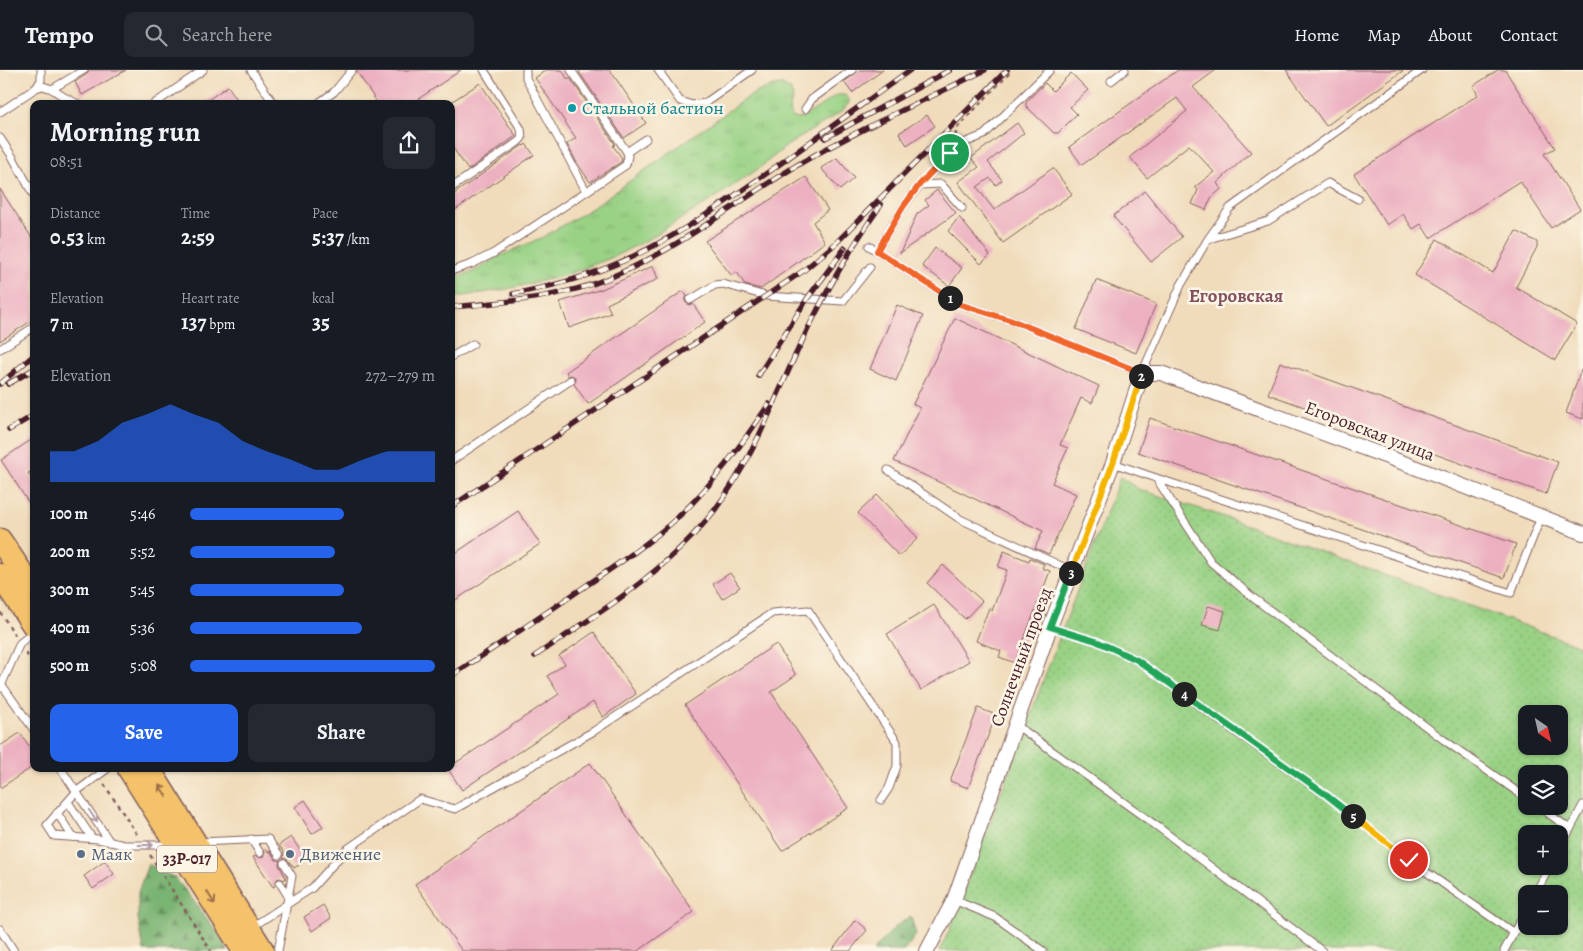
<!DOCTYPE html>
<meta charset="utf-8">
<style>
:root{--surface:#171b24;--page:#242831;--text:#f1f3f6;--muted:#9ea1a6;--line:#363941;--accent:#2563eb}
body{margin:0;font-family:Alegreya,serif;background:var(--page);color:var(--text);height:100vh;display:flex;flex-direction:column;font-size:19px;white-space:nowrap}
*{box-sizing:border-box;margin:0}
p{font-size:16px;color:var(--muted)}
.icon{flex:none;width:28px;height:28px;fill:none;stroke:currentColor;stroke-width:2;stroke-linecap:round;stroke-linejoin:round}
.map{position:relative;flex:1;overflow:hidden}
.sheet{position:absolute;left:30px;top:30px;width:425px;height:672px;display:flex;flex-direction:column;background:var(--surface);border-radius:10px;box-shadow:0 1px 4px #0004}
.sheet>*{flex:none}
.needle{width:32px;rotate:146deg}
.fabs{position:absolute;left:1518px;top:635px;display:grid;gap:10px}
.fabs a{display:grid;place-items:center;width:50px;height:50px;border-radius:10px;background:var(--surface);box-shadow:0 1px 4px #0004;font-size:25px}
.pin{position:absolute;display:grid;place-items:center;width:42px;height:42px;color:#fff;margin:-21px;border:2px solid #fff;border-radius:50%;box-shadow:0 1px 5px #0007}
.km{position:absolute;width:25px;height:25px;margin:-12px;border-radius:50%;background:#222;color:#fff;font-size:14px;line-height:25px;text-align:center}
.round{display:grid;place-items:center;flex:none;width:52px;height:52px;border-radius:10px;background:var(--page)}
.head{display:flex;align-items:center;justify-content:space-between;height:85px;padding:0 20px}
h1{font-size:28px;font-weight:700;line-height:38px}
.metrics{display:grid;grid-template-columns:repeat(3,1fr);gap:8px;height:85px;padding:5px 20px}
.metrics div{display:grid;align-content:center}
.metrics b{font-size:21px;font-weight:700}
.metrics small{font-size:14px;font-weight:400}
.metrics p{font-size:14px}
.chart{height:140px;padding:10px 20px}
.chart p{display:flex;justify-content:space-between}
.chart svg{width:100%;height:90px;margin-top:5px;fill:var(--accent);opacity:.7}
.primary-button{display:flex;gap:10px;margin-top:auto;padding:10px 20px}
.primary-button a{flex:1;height:58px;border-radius:10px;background:var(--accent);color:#fff;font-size:20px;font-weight:700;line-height:58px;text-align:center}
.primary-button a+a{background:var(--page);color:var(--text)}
ul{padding:0 20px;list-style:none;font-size:16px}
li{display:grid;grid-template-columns:80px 60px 1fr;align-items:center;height:38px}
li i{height:12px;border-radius:6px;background:var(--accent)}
header{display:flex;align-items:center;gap:30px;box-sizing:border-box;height:70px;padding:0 25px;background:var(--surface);border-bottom:1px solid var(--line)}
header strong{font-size:24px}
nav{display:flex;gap:28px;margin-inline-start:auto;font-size:18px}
.search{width:350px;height:45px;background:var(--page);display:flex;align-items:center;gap:12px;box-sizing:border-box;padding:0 18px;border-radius:10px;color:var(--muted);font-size:19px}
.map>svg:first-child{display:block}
</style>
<header>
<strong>Tempo</strong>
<div class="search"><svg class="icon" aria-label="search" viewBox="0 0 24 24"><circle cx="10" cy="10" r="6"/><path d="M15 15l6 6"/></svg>Search here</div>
<nav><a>Home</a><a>Map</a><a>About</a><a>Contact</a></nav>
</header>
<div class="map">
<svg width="1583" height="881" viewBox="0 0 1583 881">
<defs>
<pattern id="grass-tufts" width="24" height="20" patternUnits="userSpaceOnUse" patternTransform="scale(1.25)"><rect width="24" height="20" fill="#99d285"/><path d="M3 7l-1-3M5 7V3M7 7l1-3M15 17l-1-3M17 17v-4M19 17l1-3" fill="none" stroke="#85b473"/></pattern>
<pattern id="forest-firs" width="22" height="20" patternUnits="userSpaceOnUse" patternTransform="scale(1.25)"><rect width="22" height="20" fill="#7ab472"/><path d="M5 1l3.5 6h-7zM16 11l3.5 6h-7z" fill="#66925e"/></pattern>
<pattern id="garden-dots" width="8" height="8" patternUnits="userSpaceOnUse" patternTransform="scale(1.25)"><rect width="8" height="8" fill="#99d285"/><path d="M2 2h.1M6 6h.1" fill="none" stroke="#85b473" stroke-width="1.8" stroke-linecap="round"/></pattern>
</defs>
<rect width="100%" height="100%" fill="#fcf5e5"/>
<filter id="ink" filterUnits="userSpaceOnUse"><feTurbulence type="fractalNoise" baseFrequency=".02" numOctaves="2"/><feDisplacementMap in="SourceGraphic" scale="10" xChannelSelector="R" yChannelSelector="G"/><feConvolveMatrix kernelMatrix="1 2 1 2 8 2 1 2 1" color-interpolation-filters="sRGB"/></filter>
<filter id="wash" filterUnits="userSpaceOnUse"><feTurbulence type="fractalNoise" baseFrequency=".0096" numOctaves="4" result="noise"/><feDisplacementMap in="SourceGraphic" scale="20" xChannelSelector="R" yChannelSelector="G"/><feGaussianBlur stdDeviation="1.12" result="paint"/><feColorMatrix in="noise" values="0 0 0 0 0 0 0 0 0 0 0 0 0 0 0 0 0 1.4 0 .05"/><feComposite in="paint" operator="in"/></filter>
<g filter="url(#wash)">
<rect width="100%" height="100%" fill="#f0dcbb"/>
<path fill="url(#grass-tufts)" stroke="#727858" d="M782,15l8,4 3,8 -4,14 3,6 6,2 4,-1 35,-23h8l4,4v4l-8,9 -53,33 -30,24 -48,32 -63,39 -36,18 -48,18 -56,13 -56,9v-19l24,-8 25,-15 43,-19 46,-27 153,-109c13,-8 24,-15 40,-16z"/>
<g fill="url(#forest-firs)" stroke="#626a4e">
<path d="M148,794l27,14 19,23 26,35 8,15h-84l-6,-33v-26z"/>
<path d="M911,846l5,19 -12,16h-31l22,-24z"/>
</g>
<path fill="url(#garden-dots)" stroke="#727858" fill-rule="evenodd" d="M1120,407l18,12 81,26 364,132v304h-644l10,-20zM1526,644h33v32h-33zM1526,704h33v32h-33zM1526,764h33v32h-33zM1526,824h33v32h-33z"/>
<g id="blocks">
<g fill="#ecb0c1">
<path d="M89,0h37l-44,25 -7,-13 12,-8z"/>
<path d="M357,0h104l-50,34h-33l-21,-32z"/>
<path d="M546,0h16l6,10 2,-2 45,66 -2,2 9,12 -1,4 -31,20 -13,-19 -10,-19 9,-6 -41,-60z"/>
<path d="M582,0h28l36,53 -22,15 -45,-66z"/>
<path d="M860,0h23l-31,23 -8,-11z"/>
<path d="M1178,0h38l-23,17 58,65 -34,31 4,6 -10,9 -5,12 -14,-6 6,-14 -3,-3 19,-15 -25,-27 -42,33 -17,-21 57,-46 -10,-13 -95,67 -13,-18z"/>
<path d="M1286,0h118l-78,56z"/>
<path d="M1498,0h7l50,78 -11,6 36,55 -29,19 -31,-47 -90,57 -9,-14 -8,5 -10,-15 -16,11 -33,-51 124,-79 -5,-9z"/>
<path d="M1071,3l17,17 -18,17 7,7 -19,19h-4l-28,-27v-4l19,-19 8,8z"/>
<path d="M480,13l36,53 -48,34 -17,-25v-43z"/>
<path d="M228,16l12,18h-38z"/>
<path d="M927,45l8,11 -28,19 -8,-12z"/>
<path d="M1017,53l7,10 -36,29 14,18 -6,5 -6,-7 -13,9 17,23 59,-42 19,26 -69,49 -45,-61 21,-15 -8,-9z"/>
<path d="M526,74l8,11 -83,58v-17l72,-51 1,1z"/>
<path d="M837,88l17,20 -14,12 -19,-22z"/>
<path d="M806,107l22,33 -15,12 12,20 -64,47 -16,-4 -8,-13 -6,3 -26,-34z"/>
<path d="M0,119l34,52v78l-34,22z"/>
<path d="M937,120l19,23 -56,40 17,-39 12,-9 -4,-5z"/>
<path d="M1145,121l37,46 -31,25 -38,-46z"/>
<path d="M959,147l31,38 -9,9 -33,-33z"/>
<path d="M1516,161l21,11v5l-21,40 61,37 -22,36 -140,-85 22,-36 56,34z"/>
<path d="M935,178l27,20 -13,18 -27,-20z"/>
<path d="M653,196l5,13 -51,25 4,9 -42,15 -9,-26 42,-13z"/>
<path d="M1096,210l60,24 -20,49 -60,-24z"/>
<path d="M683,221l4,5 -2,4 1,3 4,2 3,-1 12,18 -117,82 -14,-20 2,-4 -1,-3 -4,-2 -3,1 -2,-4z"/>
<path d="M897,235l26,11 -27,65 -26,-12z"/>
<path d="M955,248l144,68 -7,17 -11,-5 -21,47 8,3 -16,35 24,11 -27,60 -14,-6 8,-17 -149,-70 26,-53 -7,-4z"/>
<path d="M1280,292l278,100 -12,32 -278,-100z"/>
<path d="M1581,300h2v49l-17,-6z"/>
<path d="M1150,348l366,126 -12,34 -366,-126z"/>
<path d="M34,368v32l-6,3 6,9v29l-33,-51z"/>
<path d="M877,425l41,43 -19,18 -41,-43z"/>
<path d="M518,441l22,33 -89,59v-47z"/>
<path d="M1004,481l25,10 1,-3 14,6 -2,4 8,3 -35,92 -16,-6 2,-6 -25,-10 13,-33 3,3 15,-41 -9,-3z"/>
<path d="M943,495l39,36 -17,18 -38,-36z"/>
<path d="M730,503l10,14 -18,12 -9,-15z"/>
<path d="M934,535l35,56 -48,29 -34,-56z"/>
<path d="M1208,536l17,5 -5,19 -18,-5z"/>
<path d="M594,562l42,62 -33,23 -10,-15 -131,88 -14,-21h3v-3l108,-72 -12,-18 18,-12 -6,-8z"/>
<path d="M776,574l20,31 -25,17 77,116 -66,43 -97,-146z"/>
<path d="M978,638l18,7 -28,73 -18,-7z"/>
<path d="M20,663l14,20v13l-34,22v-42z"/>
<path d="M590,693l104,149 -56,39h-176l-47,-67z"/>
<path d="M305,730l18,27 -11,7 -17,-27z"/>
<path d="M291,767l16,23 -13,8 -6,-8 -5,-2 1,-6 -5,-7z"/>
<path d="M266,779l2,3 2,-1 6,9h4l-1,5 7,13 -2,2 -4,-2 -3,1 -2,4v3l-2,1 -20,-30 3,-1 4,2 3,-1 2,-4 -1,-3z"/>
<path d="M105,791l9,13 -21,15 -9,-13z"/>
<path d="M323,835l8,13 -19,13 -8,-14z"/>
<path d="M855,850l12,10 -17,21h-18z"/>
</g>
</g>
</g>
<g filter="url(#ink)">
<use href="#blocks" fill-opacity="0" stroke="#84615d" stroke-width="1"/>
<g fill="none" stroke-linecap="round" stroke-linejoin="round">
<g stroke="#84615d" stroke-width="9">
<g id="service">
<path d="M251,0l23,34"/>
<path d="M526,0v8l60,113"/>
<path d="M658,0l22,31 12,4 13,-2 47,-33"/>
<path d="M1111,11l14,-11"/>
<path d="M36,18l5,-8v-10"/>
<path d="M52,19l32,-19"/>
<path d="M154,34l49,-34"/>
<path d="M317,34l17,-12 18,-22"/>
<path d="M805,39l7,-10 40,-29"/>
<path d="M0,42l36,-24 7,-2 9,3 12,8 14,7"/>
<path d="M0,68l12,18 22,40"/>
<path d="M627,82l19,-13"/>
<path d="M920,115l21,-1 21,24"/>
<path d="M451,118l67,-46 4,-4 -1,-9 -37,-59"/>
<path d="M1209,169l59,-18 60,-38 30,16"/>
<path d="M869,176l90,58 57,18 126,51 39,-88 27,-46 22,-31 192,-138"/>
<path d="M877,181l26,-44 17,-22 30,-32 14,-10 20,-8 66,-65"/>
<path d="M451,201l21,-7 22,-11 132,-88 2,-9 -1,-4 -56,-82"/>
<path d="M690,230l25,-15 8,-1 43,12 77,5 27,-34"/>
<path d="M0,279l34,-22"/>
<path d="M451,287l22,-13"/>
<path d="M451,391l120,-81"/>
<path d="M1113,393l43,15 55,84 41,35 192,143 82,58"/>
<path d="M888,400l72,49 112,52"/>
<path d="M1156,408l355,115 30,-76"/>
<path d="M1050,557l46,14 41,19 89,65 99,69 84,66 105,73"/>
<path d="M2,615l32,45"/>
<path d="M0,618l20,-45 14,-11"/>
<path d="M1016,655l142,102 164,124"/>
<path d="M61,699l49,73"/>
<path d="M107,699l-30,22 -30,34 7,11 44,3 26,6h48"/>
<path d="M68,732l24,36"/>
<path d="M1538,736l32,23"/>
<path d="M57,743l16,24"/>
<path d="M251,769l9,14"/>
<path d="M200,772l68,-3 11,16"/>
<path d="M1559,780l24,-45"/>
<path d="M280,813l8,13"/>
<path d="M1535,824l15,-28"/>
<path d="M954,830l41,17 48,34"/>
<path d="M252,857l60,-39 34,-38 74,-51 35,10 139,-78 178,-118 36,-3 89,132v24l-8,22 -8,12"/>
<path d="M0,859l14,22"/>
<path d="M278,881l14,-75 -8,-13"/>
<path d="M1504,881l22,-41"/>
</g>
</g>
<g stroke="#84615d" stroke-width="16">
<path id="minor" d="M927,881l27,-51 96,-273 63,-164 29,-90h19l248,92 174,68"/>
</g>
<g stroke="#84615d" stroke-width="25">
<g id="trunk">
<path d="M0,470l34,51"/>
<path d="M0,505l34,51"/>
<path d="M129,699l115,182"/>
<path d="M149,699l114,182"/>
</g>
</g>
<g stroke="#84615d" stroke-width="2.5" stroke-dasharray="4 4" stroke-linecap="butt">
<path d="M955,66l3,-9 54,-57"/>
<path d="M0,542l15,23"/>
<path d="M26,583l8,14"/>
<path d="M104,714l34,52"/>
<path d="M150,785l61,96"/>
</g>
<use href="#service" stroke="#fff" stroke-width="7"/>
<use href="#minor" stroke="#fff" stroke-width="14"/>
<use href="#trunk" stroke="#f4c26a" stroke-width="22"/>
<g stroke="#4a1f2b" stroke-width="5.5">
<g id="rail">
<path d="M825,68l125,-68"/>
<path d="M513,224c30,-6 60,-13 88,-24 64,-24 121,-65 176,-104 44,-32 89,-64 133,-96"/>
<path d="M451,237c48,-4 97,-8 142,-23 78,-27 142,-83 213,-124 58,-33 119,-60 179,-90"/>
<path d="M758,306l49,-77 38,-51"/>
<path d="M0,314l34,-29"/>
<path d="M8,314l26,-15"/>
<path d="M9,360l25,-15"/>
<path d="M451,437l352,-236 32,-27 16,-16 156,-158"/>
<path d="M535,586c64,-43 131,-84 179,-145 36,-47 57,-102 81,-155 24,-52 52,-104 86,-151"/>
<path d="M451,606c46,-30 91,-60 136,-91 31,-21 61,-41 89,-66 37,-34 65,-74 93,-115"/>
</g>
</g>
<use href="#rail" stroke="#fcf5e5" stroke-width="4" stroke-dasharray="11" stroke-linecap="butt"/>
</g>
<defs><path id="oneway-shaft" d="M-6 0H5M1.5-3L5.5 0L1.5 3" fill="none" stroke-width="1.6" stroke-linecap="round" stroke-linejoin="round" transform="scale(1.25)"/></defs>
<g stroke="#9f704a">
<use href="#oneway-shaft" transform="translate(163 721) rotate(-123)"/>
<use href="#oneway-shaft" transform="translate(211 828) rotate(58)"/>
</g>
<g stroke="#ae9aa0">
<use href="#oneway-shaft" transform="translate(93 746) rotate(56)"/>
<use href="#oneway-shaft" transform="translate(146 775)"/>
</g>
</g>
<g fill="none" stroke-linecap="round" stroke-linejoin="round" filter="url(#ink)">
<g stroke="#fff" stroke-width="10">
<path id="split-1" d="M950,83l-30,31 -17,23 -26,44 73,47"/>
</g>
<g stroke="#fff" stroke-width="10">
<path id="split-2" d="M950,228l9,6 57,18 126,51 -1,3"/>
</g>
<g stroke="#fff" stroke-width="10">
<path id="split-3" d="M1071,503l42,-110 28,-87"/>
</g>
<g stroke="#fff" stroke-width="10">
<path id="split-4" d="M1071,503l-21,54 46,14 41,19 47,34"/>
</g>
<g stroke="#fff" stroke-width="10">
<path id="split-5" d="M1184,624l141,100 28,22"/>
</g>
<g stroke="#fff" stroke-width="10">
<path id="split-6" d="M1353,746l56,44"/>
</g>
<use href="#split-1" stroke="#f0652b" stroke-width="6"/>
<use href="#split-2" stroke="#f0652b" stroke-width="6"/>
<use href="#split-3" stroke="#f5b400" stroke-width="6"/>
<use href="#split-4" stroke="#22a559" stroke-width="6"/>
<use href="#split-5" stroke="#22a559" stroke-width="6"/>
<use href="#split-6" stroke="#f5b400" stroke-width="6"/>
</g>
<circle fill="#0f9aa8" stroke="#fcf5e5" stroke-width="2" cx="572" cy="38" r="5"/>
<g fill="#5c6f8a" stroke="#fcf5e5" stroke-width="2">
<circle cx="81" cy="784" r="5"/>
<circle cx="290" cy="784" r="5"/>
</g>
<g text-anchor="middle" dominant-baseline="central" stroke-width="5" stroke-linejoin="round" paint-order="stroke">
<rect fill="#fcf5e5" stroke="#7f5f63" stroke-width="1" x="157" y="775.5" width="60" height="27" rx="4"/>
<g font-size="16" font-weight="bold" fill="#4a1f2b">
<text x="187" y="789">33Р-017</text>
</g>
<g font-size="18" fill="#0d838f" stroke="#fcf5e5" text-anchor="start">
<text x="582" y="38">Стальной бастион</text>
</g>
<g font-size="18" fill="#4a1f2b" stroke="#fcf5e5">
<text transform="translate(1370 361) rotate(21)">Егоровская улица</text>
<text transform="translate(1021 587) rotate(-70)">Солнечный проезд</text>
</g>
<g font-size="18" fill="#4e5e75" stroke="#fcf5e5" text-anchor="start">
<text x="91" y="784">Маяк</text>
<text x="300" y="784">Движение</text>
</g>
<g font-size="19" font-weight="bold" fill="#835260" stroke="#fcf5e5">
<text x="1236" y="226">Егоровская</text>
</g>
</g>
</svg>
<div class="fabs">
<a><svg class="needle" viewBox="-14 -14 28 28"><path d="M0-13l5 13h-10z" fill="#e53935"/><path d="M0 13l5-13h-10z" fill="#9ea1a6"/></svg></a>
<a><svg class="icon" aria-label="layers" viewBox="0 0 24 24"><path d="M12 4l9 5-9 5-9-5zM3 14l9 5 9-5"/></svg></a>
<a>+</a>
<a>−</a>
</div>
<div class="pin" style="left:950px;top:83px;background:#1e9e55"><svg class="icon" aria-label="arrive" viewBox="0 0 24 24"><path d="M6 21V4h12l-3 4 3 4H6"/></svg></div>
<div class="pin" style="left:1409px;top:790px;background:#d93025"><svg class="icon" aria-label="check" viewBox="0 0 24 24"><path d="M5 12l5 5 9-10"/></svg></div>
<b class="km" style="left:950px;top:228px">1</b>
<b class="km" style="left:1141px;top:306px">2</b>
<b class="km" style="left:1071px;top:503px">3</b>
<b class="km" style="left:1184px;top:624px">4</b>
<b class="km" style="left:1353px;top:746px">5</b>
<section class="sheet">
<div class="head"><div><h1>Morning run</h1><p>08:51</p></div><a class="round"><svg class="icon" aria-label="share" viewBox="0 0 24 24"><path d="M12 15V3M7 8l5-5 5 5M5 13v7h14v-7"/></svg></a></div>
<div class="metrics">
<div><p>Distance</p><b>0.53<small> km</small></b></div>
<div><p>Time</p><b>2:59</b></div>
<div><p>Pace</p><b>5:37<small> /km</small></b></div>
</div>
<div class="metrics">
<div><p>Elevation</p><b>7<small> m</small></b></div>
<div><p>Heart rate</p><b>137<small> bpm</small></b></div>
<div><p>kcal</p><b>35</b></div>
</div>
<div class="chart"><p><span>Elevation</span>272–279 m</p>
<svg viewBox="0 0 160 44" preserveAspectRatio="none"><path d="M0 44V29L10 29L20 24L30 15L40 11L50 6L60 11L70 15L80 24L90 29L100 33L110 38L120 38L130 33L140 29L150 29L160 29V44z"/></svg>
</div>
<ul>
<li><b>100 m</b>5:46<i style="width:63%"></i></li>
<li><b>200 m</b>5:52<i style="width:59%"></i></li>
<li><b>300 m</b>5:45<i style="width:63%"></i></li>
<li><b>400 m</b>5:36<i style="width:70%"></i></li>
<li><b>500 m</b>5:08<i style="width:100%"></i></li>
</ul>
<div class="primary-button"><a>Save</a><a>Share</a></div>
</section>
</div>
